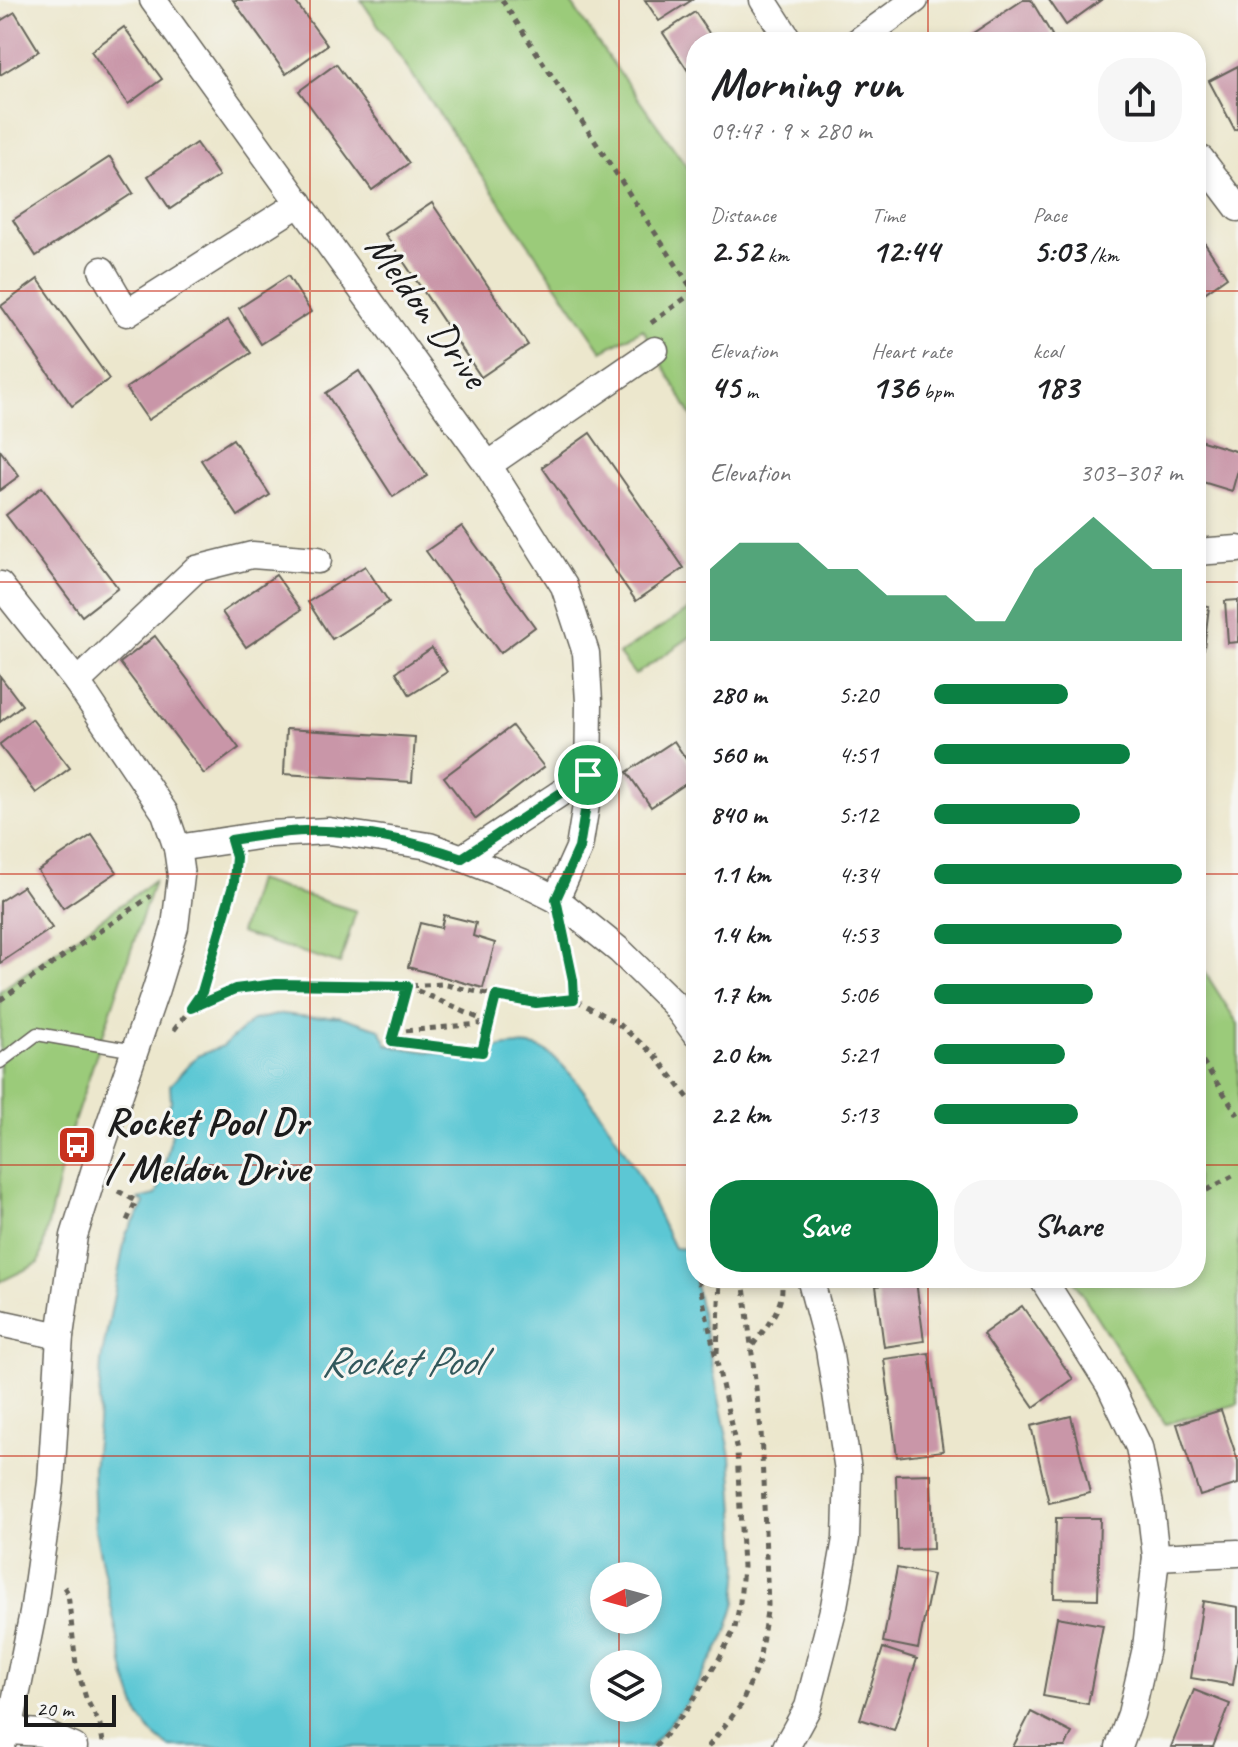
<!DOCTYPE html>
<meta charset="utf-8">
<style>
:root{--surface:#fff;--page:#f6f6f6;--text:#202124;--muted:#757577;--accent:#0b8043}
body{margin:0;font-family:Caveat,sans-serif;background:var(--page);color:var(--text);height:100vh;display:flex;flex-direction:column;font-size:30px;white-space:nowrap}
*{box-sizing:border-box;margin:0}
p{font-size:26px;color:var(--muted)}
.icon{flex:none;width:44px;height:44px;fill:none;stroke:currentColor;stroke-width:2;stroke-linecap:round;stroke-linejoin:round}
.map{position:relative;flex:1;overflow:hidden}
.panel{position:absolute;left:686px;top:32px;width:520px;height:1256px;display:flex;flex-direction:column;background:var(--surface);border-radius:32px;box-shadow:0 4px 12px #0003}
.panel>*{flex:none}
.needle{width:52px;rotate:264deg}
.controls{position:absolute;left:590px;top:1562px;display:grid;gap:16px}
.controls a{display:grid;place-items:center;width:72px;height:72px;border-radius:50%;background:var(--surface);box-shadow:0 4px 12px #0003;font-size:40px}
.scale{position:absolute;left:24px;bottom:20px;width:92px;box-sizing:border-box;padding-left:8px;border:4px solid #1c1c1c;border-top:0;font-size:22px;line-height:28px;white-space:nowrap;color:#1c1c1c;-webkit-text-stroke:6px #f6f6f2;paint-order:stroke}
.pin{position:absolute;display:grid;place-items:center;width:68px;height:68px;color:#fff;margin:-34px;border:4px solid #fff;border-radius:50%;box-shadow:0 2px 8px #0007}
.round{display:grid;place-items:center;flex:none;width:84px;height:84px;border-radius:32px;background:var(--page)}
.head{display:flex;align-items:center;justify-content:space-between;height:136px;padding:0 24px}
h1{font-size:44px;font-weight:600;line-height:60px}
.metrics{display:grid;grid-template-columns:repeat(3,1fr);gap:12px;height:136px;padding:8px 24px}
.metrics div{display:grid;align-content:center}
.metrics b{font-size:34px;font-weight:600}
.metrics small{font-size:22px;font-weight:400}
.metrics p{font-size:22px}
.chart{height:224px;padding:16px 24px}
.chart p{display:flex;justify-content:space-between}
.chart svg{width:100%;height:144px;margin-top:8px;fill:var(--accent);opacity:.7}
.primary-button{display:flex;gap:16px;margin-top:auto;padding:16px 24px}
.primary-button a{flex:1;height:92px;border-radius:32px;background:var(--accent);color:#fff;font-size:32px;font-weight:600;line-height:92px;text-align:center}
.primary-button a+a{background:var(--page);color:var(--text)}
ul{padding:0 24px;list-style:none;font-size:26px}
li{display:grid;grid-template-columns:128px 96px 1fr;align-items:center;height:60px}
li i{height:20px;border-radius:10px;background:var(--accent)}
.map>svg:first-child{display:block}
</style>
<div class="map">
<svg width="1238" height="1747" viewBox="0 0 1238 1747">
<rect width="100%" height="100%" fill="#f6f6f2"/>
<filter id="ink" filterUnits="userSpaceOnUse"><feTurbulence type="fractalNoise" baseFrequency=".0125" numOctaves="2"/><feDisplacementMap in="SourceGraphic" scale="16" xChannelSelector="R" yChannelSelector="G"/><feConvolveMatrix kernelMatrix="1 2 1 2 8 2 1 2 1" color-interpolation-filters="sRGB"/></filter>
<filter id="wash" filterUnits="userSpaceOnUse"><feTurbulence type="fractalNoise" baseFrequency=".006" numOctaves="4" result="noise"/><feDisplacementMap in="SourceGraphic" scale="32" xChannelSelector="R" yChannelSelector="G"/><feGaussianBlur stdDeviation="1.8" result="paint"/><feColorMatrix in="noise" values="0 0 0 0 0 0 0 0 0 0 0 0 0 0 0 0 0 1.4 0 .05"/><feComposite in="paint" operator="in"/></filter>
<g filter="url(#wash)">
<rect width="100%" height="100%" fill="#ece7cd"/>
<g fill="#9bcb7a" stroke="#5c744b" stroke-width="2">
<path d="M361,0h208l32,47 95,132v245l-53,-95 -41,22z"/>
<path d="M696,605v28l-61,42 -16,-21z"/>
<path d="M256,880l100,31 -16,53 -100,-31z"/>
<path d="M154,881l-86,259 -29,123 -39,19v-291z"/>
<path d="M1196,958l42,66v380l-73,20 -93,-146h124z"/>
</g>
<path fill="#5bc7d4" stroke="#3c7278" stroke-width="2" fill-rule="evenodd" d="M282,1014l28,3 29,-1 41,13 7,15 9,3 75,11c9,-1 13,-6 22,-9 12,-4 30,-5 43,-2 32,7 93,109 109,140 10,20 19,41 29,61l14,1 43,207 8,110 -3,36 -10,33 -38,66 -38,46h-481l-19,-16 -11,-15 -13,-39 -31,-147 -2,-61 5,-45 3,-63 25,-127 19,-30 -6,-5 17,-4 4,-10 12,-52 -6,-16 5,-16 -1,-16 27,-29 26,-10 30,-26zM604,1576h44v44h-44zM604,1664h44v44h-44z"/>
<g id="blocks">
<g fill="#c996a8">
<path d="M233,0h61l33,45 -41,29z"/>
<path d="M645,0h47l-33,21z"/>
<path d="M1023,0h8l21,35 -9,7h-73l-3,-5z"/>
<path d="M1049,0h52l-35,25z"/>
<path d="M15,12l24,39 -39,24v-54z"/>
<path d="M695,12l20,30h-19v41l-33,-50z"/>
<path d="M124,27l38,52 -34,25 -37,-53z"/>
<path d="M336,64l73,99 -37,27 -73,-99z"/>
<path d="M1238,66v62l-3,2 -26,-49z"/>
<path d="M196,143l23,33 -49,33 -22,-33z"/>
<path d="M110,157l23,36 -97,63 -23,-36z"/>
<path d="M432,203l96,142 -47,32 -96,-143z"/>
<path d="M1196,230l31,47 -31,22z"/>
<path d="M288,276l23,36 -50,32 -22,-36z"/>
<path d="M38,279l71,100 -37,27 -71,-100z"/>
<path d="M228,320l23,33 -103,67 -22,-32z"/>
<path d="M359,371l68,105 -34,21 -67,-104z"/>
<path d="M590,433l94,135 -48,33 -94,-134z"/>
<path d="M233,439l37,56 -32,21 -37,-56z"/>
<path d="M1196,439l42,13v18l-6,21 -36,-11z"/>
<path d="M0,450l19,26 -19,14z"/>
<path d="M42,487l76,101 -36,28 -76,-101z"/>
<path d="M462,526l73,101 -35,26 -74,-102z"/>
<path d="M365,566l24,36 -57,37 -24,-37z"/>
<path d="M276,575l25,35 -55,37 -24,-35z"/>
<path d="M1238,600v42l-10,1 -3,-42z"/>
<path d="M1196,604l13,2 -5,43 -8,-1z"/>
<path d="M155,636l84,112 -35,26 -84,-111z"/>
<path d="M432,648l15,24 -37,23 -14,-23z"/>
<path d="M0,676l22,29 -22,17z"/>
<path d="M32,719l38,49 -34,25 -36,-47v-2z"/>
<path d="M512,726l32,41 -68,52 -32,-42z"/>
<path d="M286,729l129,8 -3,45 -128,-8z"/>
<path d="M674,741l22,33v3l-45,30 -24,-35z"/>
<path d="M92,835l25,37 -54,36 -25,-37z"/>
<path d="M23,886l29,42 -52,35v-62z"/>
<path d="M444,915l32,8 -3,13 22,7 -12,45 -75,-21 12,-44 21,5z"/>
<path d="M916,1281l8,60 -40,6 -8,-61z"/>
<path d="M1022,1306l51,73 -39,28 -51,-73z"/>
<path d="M929,1353l14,98 -46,6 -13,-98z"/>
<path d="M1221,1410l17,51v23l-38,12 -23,-72z"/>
<path d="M1071,1416l19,77 -41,10 -18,-77z"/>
<path d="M931,1474l2,75 -35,1 -2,-75z"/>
<path d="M1056,1518h44l-2,81 -44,-1z"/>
<path d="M897,1568l36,7 -15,74 -35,-7z"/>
<path d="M1203,1601l35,6v46l-5,32 -42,-7z"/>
<path d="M1057,1617l46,8 -15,79 -45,-8z"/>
<path d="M883,1648l34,11 -23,71 -34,-11z"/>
<path d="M1194,1690l36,14 -17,43h-42z"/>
<path d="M1031,1712l41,21 -7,14h-52z"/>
</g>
</g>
</g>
<g filter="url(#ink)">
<use href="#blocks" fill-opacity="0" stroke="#65635a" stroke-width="2"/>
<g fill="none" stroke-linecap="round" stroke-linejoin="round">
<g stroke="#65635a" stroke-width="15">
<path id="lane" d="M0,1062l37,-28 98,17"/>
</g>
<g stroke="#65635a" stroke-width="29">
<g id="street">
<path d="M153,0l335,465 76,121 22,67 3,49 -1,91 -9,55 -23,51"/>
<path d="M763,0l27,42"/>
<path d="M857,42l58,-42"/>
<path d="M1201,159l37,49"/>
<path d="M102,270l25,43 173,-110"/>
<path d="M488,465l167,-115"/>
<path d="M1196,552l42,-3"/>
<path d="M0,585l77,97 88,131 12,35 4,28 -6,51 -19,62 -54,157 -28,90 -14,100 -9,146 -6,46 -12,85 -24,118 -9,16"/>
<path d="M77,682l119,-113 56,-14 66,5"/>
<path d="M177,848l93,-14 59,-3 100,15 33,12 60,24 34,17 64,52 54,53 22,30"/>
<path d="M462,858l126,-83"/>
<path d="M1042,1278l68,108 29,61 11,58 6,52 -10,91 -15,66 -12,33"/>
<path d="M0,1323l60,13"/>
<path d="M1156,1557l82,-4"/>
<path d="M9,1731l33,2 32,14"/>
<path d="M786,1747l22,-40 26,-101 12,-67 2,-69 -19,-121 -19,-71"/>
</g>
</g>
<g stroke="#65635a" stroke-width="5" stroke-dasharray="6 6" stroke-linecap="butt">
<path d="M502,0l194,295"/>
<path d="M651,323l44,-32"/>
<path d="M564,941l9,39 1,19"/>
<path d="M0,1000l151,-104"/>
<path d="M192,1007l10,-15 32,-110 1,-17"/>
<path d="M174,1030l17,-22 44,-19 41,-5 131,2 35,-2 54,12 40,7 38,-4 43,24 38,32 41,53"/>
<path d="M394,1032l95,-9 -82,-37 -15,55 90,11 14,-55"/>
<path d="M1196,1051l42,64"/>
<path d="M118,1191l18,10 -11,24"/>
<path d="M1196,1196l42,-23"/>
<path d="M693,1253l3,15"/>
<path d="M753,1345c12,-17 29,-35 29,-57"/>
<path d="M717,1353l3,-75"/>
<path d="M64,1587l4,6 8,72 10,33 14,27 3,17"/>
<path d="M655,1747l33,-39 31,-49 16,-31 5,-26 3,-35 -6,-116 -39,-173"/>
<path d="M708,1747l33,-42 18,-43 9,-57 -7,-175 -18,-152"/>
</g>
<use href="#lane" stroke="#fff" stroke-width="12"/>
<use href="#street" stroke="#fff" stroke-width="26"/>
</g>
</g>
<g fill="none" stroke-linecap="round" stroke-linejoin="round" filter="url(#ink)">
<g stroke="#fff" stroke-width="16">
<path id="route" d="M588,775v18l-9,55 -23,51 17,81 1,19 -38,4 -40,-7 -14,56 -90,-11 15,-55 -131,-2 -41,5 -44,19 11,-16 32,-110 2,-25 -5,-17c24,-4 49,-8 74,-9 50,-2 110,10 157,27z"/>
</g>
<use href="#route" stroke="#0b8043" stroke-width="10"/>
</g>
<path fill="none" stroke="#c8321e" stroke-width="2" stroke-opacity="0.55" d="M310,0v1747M619,0v1576M928,0v42M0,291h696M1196,291h42M0,582h696M1196,582h42M0,874h696M1196,874h42M0,1165h696M1196,1165h42M928,1278v469M0,1456h1238M619,1620v44M619,1708v39"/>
<defs>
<g id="bus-square" transform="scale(2)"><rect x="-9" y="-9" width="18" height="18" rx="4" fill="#c8321e" stroke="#f6f6f2"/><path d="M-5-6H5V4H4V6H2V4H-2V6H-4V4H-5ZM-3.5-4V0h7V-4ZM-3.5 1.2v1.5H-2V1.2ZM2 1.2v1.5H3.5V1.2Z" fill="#fff"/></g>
</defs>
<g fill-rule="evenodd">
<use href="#bus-square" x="77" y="1145"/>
</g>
<g text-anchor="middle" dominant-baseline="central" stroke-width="6" stroke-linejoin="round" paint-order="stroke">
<g font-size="40" fill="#1c1c1c" stroke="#f6f6f2">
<text transform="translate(427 311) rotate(54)">Meldon Drive</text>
</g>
<g font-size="40" font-weight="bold" fill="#1c1c1c" stroke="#f6f6f2" text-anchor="start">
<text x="105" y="1122">Rocket Pool Dr<tspan x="105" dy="46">/ Meldon Drive</tspan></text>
</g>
<g font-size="42" font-style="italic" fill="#32585c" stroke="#f6f6f2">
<text x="401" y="1361">Rocket Pool</text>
</g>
</g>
</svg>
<div class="controls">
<a><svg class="needle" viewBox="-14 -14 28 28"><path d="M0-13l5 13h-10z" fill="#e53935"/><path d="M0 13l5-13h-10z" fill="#757577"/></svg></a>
<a><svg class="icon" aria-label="layers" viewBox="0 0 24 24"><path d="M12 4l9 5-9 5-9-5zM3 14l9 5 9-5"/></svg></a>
</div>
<div class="scale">20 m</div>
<div class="pin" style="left:588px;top:775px;background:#1e9e55"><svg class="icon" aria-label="arrive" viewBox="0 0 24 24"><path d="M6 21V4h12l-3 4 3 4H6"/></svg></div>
<section class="panel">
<div class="head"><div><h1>Morning run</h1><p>09:47 · 9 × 280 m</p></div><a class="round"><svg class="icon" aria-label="share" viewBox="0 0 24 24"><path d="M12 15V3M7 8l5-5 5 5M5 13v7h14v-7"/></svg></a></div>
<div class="metrics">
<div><p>Distance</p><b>2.52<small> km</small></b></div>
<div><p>Time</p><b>12:44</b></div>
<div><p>Pace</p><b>5:03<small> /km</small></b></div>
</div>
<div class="metrics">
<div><p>Elevation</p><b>45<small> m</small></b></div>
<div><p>Heart rate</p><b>136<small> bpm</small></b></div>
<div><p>kcal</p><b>183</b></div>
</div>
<div class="chart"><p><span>Elevation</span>303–307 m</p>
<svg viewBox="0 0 160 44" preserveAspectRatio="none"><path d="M0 44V22L10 14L20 14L30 14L40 22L50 22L60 30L70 30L80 30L90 38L100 38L110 22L120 14L130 6L140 14L150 22L160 22V44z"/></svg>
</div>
<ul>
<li><b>280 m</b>5:20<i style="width:54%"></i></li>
<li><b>560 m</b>4:51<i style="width:79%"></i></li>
<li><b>840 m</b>5:12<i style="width:59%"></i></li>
<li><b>1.1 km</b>4:34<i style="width:100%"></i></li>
<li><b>1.4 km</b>4:53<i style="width:76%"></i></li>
<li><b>1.7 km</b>5:06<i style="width:64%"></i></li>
<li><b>2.0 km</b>5:21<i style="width:53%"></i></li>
<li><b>2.2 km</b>5:13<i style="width:58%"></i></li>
</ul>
<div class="primary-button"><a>Save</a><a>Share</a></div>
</section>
</div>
